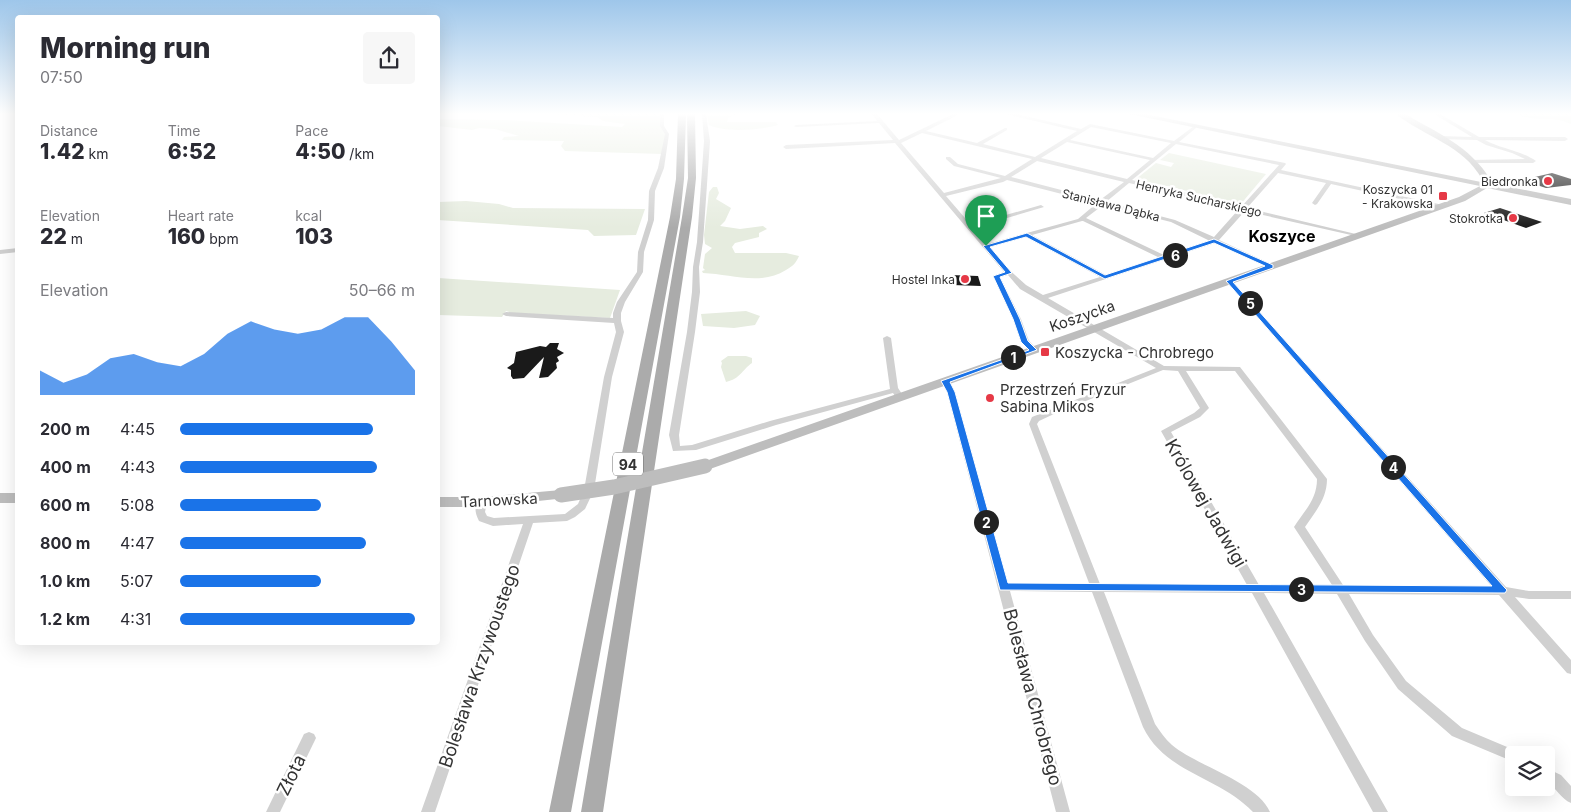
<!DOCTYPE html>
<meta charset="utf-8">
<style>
:root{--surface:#fff;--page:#f7f7f7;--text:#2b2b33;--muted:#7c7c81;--accent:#1a73e8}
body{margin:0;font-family:Inter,sans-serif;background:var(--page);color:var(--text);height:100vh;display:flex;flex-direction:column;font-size:19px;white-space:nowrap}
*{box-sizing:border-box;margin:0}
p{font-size:16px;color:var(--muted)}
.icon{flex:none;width:28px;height:28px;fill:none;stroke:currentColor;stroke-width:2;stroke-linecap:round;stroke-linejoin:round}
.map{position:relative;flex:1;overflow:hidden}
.side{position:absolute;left:15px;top:15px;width:425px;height:630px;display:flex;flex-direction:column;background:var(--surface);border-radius:5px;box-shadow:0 5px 20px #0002}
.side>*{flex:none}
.controls{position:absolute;left:1505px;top:746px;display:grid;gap:10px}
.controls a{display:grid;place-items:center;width:50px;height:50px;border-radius:5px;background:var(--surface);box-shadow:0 5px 20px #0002;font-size:25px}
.pin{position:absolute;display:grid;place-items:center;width:42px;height:42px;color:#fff;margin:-51px -21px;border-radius:50% 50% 50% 0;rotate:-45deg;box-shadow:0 0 5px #0007}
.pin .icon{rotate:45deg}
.km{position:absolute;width:25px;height:25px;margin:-12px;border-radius:50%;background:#222;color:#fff;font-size:14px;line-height:25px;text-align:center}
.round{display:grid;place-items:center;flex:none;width:52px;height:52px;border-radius:5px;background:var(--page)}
.summary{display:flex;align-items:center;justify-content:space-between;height:85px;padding:0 25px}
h1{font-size:28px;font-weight:800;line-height:38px}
.metrics{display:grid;grid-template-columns:repeat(3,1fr);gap:8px;height:85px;padding:5px 25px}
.metrics div{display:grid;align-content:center}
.metrics b{font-size:21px;font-weight:800}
.metrics small{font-size:14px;font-weight:400}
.metrics p{font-size:14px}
.chart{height:140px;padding:10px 25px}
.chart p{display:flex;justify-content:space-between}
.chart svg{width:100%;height:90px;margin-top:5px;fill:var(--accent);opacity:.7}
ul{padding:0 25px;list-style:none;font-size:16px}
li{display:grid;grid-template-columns:80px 60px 1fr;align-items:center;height:38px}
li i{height:12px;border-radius:6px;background:var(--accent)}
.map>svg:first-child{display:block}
</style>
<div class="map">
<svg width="1571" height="812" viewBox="0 0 1571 812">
<rect width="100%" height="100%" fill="#fff"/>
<g fill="#e6ecdf">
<path d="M547,114h115l-1,6 5,12 -3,22 -98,-3 -4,-5 3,-5 -62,-1 2,-3 15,-1 -24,-7 -16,-1 -7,2 -34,-4v-7l66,1 118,7 3,-3 -22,-3 -6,-4z"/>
<path d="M737,114l-9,4 -1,4h49l2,3c-18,5 -52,8 -69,0l-2,-10z"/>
<path d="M1516,114h55v10c-20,-9 -35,-1 -55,-10z"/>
<path d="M1169,153l97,21 -26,31 -72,-19 -6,1 -27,-7 21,-17 15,4 3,-4 -14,-3z"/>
<path d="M713,187h4l2,6 -3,6 15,9 -6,13 -5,5 20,3 23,-3 4,3 -8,4v4l-24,6 -3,4 3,6h51l13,3c-3,7 -6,10 -13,14 -26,16 -55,4 -83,3l-1,-2 3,-1 -2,-2 2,-14 7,-6 -7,-4 -1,-9 5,-43z"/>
<path d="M466,201l33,3 14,4 132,1 -9,26 -42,1 -6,-6 -150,-10v-18z"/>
<path d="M438,278l182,12 -10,28 -98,-5 -6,-2 -4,6 -64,-2z"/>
<path d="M746,311l14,5 -5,9 -21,3 -31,-2 -2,-12z"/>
<path d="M728,356h18l6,2v5c-10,7 -12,16 -26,19l-5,-15 1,-4 -1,-2z"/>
</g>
<g fill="#1a1a1a">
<path d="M1552,173l19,6v6l-25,3 -24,-8z"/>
<path d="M1500,208l42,14 -16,6 -42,-15z"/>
<path d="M950,275l28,1 3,10 -29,-1z"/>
<path d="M550,343h9l-2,6 7,4 -7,4 2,4 -3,2 1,5 -9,9 -9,1 5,-21 -20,21 -11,1 -2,-3v-6l-4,-2 7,-5 2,-11 24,-6 6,1z"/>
</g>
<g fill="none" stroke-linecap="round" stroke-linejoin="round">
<g fill="#d0d0d0" fill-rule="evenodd">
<path d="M660,114h4v12l5,8 -5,34 -9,23 -1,29 -10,32 -1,20 -18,30 -4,11v8l3,11 -12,45 -18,113 -9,19 -10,8 -8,4 -34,2 -98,289h-14l102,-288 -30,2 -14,-5c-4,-8 -5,-14 -1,-21h8l1,2 -2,10 2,4 7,2 71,-4 13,-10 6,-14 20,-113 12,-45 -2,-9 -108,-7 -4,-2 4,-2 107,6v-5l4,-11 20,-30 1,-20 10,-32 1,-29 9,-23 7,-34 -5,-8z"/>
<path d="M702,114h4l4,27 -7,101 -4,25 1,25 -5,40 -16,103 1,11 12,-1 78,-24 120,-32 -7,-51 4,-2 4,2 7,50 4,6 -1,2h-6l-2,-3 -117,32 -80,25 -23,1 -4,-16 18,-103 5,-40 1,-25 4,-25 7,-101z"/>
<path d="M872,114h5l22,26 54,-26h7l-34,17 51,12 28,-15h2v2l-24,14 52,13 42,-26 -72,-17h11l65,15 9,-5 84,17 20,-15 2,1v1l-17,14 106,21 1,1 -5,6 162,35v2l-2,1 -110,-24 -14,20 -2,1 -3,-2 14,-20 -48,-10 -31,35 113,27v2l-115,-26 -26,29 54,25v2h-4l-54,-24 -167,55 116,68 76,1 87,112c0,20 -12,33 -22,48l38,58 149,2 -265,-305v-2h4l275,307 23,4h42v8h-42l-14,-2 56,63v14l-4,-1 -68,-78 -150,-1 24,41 33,46 56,47 57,24 1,3h-6v7l-62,-26 -54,-47 -33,-48 -28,-47 -73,-1 124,219h-15l-121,-219 -148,-1 51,132c5,7 10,15 17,21 25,21 85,37 98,67h-17c-33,-35 -88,-39 -110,-85l-51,-135 -82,-1 60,221h-14l-109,-420 -6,-11 1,-2h6l7,13 52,191h82l-60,-159 3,-7 124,-49 -136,-79 -12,-14 -8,2 21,42 8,22 9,9 -1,2h-6l-10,-10 -8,-23 -20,-43 11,-4 -109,-129 -109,6 -3,-2 3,-2 107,-5 -14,-17 -83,4 -2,-1 2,-1 81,-4zM1091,127l80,16 -18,15 -83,-18zM922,133l110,26 -27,17 -47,-12 -8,-7h-4v2l8,7 47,12 -57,15 -43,-50zM1067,142l83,18 -23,19 -86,-21zM1176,144l103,21 -37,41 -110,-26zM1037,161l87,21 -24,18 -89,-23zM1007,180l90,23 -19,16 -91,25 -14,-16 71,-21 -3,-2 -70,20 -25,-29 57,-14zM1129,183l110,26 -25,28 -39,-17 -69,-18zM1103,205l68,17 39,19 -44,15 -80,-38zM1082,221h1l77,37 -54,17 -74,-40zM1026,237l74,40 -57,18 -17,-10 -20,-18 -16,-20zM1163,370l15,1 22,37 -6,5 -33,18 86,154 -147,-1 -63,-160 2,-3 17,-8zM1186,371h49l82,108c0,21 -13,32 -23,48l38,58h-73l-88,-153 29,-15 9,-9z"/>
<path d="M1434,114h6l39,23h86l3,2 -3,2 -80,-1c16,9 35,10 51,21l-3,2h-61l-2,-1v-2l55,-1 -13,-6 -26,-8 -9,-5 -39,-1 -1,-1 3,-2 32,1z"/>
<path d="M18,248v4l-18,2v-4z"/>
<path d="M309,732l5,2 2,4 -36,74h-14l38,-78z"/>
<path d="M1546,768l15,7 10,11v17c-10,-4 -15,-16 -25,-21z"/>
</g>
<g fill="#bdbdbd" fill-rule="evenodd">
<path d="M1129,114h16l336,68 1,-3c-19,-34 -57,-42 -86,-65h9c31,18 66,33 85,65l-1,4 82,16v6l-84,-17 -22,13 -755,268h-10l-2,-3 2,-3 759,-266 21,-11z"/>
<path d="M561,490l5,2 2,3 -2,3 -84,9h-44v-10h44z"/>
<rect x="0" y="493" width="18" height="10"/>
</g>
<g fill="#ababab" fill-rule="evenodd">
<path d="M678,114h8l-2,65 -4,38 -109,595h-22l121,-595 6,-38z"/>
<path d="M687,114h8l1,64 -4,39 -89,595h-22l101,-595 6,-39z"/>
</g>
<path stroke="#bdbdbd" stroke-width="15" d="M561,495l53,-8 91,-21"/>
</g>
<linearGradient id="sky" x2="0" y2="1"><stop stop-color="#9ec6ea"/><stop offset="0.5" stop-color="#fff"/><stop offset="1" stop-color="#fff" stop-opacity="0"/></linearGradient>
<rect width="1571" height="228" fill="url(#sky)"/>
<path fill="#1a73e8" stroke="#fff" fill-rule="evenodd" d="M1027,233l78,42 109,-36 59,26v3l-40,14 272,306 2,2 -2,3 -505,-3 -53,-198 -6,-11 88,-31 -8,-8 -8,-23 -20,-43 12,-4 -22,-26zM1026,237l79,42 109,-36 51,23 -39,15 266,305 -484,-3 -53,-191 -5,-10 87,-32 -9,-9 -8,-22 -20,-42 12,-4 -22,-26z"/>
<g fill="#e63946" stroke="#fff" stroke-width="2">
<circle cx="1548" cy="181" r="5"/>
<rect x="1438" y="191" width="10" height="10" rx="2.5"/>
<circle cx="1513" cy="218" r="5"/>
<circle cx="965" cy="279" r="5"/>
<rect x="1040" y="347" width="10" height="10" rx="2.5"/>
<circle cx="990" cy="398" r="5"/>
</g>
<g text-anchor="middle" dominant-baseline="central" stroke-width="5" stroke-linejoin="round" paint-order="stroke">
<g font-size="12" fill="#333" stroke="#fff" text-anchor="end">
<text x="1538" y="181">Biedronka</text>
<text x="1433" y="189">Koszycka 01<tspan x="1433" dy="14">- Krakowska</tspan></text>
<text x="1503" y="218">Stokrotka</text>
<text x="955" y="279">Hostel Inka</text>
</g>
<g font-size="12" fill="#333" stroke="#fff">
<text transform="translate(1199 198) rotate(13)">Henryka Sucharskiego</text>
<text transform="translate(1111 205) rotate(14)">Stanisława Dąbka</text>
</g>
<rect fill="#fff" stroke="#707070" stroke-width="1" x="613" y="452.5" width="30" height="23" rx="4"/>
<g font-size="14" font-weight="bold" fill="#333">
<text x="628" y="464">94</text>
</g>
<g font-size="15" fill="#333" stroke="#fff">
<text transform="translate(1082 316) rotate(-19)">Koszycka</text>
<text transform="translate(499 500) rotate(-3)">Tarnowska</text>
</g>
<g font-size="15" fill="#333" stroke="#fff" text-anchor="start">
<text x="1055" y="352">Koszycka - Chrobrego</text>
<text x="1000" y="389">Przestrzeń Fryzur<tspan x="1000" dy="17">Sabina Mikos</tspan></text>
</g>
<g font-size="16" font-weight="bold" fill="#000" stroke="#fff">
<text x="1282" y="236">Koszyce</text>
</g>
<g font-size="18" fill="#333" stroke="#fff">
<text transform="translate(1206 503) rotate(60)">Królowej Jadwigi</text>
<text transform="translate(479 666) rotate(-71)">Bolesława Krzywoustego</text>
<text transform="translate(1033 697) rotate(75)">Bolesława Chrobrego</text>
<text transform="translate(291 775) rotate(-64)">Złota</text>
</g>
</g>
</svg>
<div class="controls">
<a><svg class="icon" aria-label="layers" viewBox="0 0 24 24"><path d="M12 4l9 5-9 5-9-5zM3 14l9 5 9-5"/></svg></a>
</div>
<div class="pin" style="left:986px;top:246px;background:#1e9e55"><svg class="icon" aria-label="arrive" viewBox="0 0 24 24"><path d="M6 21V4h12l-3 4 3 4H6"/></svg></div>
<b class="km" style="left:1013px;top:357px">1</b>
<b class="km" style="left:986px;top:522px">2</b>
<b class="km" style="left:1301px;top:589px">3</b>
<b class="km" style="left:1393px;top:467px">4</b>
<b class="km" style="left:1250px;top:303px">5</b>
<b class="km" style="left:1175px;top:255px">6</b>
<section class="side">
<div class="summary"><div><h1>Morning run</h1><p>07:50</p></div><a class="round"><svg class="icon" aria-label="share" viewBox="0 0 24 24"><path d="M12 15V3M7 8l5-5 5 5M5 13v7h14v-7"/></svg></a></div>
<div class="metrics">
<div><p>Distance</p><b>1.42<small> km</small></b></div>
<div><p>Time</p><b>6:52</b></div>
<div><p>Pace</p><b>4:50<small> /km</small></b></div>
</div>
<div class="metrics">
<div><p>Elevation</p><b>22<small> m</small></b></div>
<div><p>Heart rate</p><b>160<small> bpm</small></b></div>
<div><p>kcal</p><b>103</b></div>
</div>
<div class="chart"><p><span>Elevation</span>50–66 m</p>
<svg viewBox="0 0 160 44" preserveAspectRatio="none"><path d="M0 44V32L10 38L20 34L30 26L40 24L50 28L60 30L70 24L80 14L90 8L100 12L110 14L120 12L130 6L140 6L150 18L160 32V44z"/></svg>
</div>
<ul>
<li><b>200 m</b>4:45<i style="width:82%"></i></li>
<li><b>400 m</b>4:43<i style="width:84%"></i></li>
<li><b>600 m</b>5:08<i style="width:60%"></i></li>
<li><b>800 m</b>4:47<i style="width:79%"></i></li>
<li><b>1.0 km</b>5:07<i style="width:60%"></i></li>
<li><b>1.2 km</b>4:31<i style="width:100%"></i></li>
</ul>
</section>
</div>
